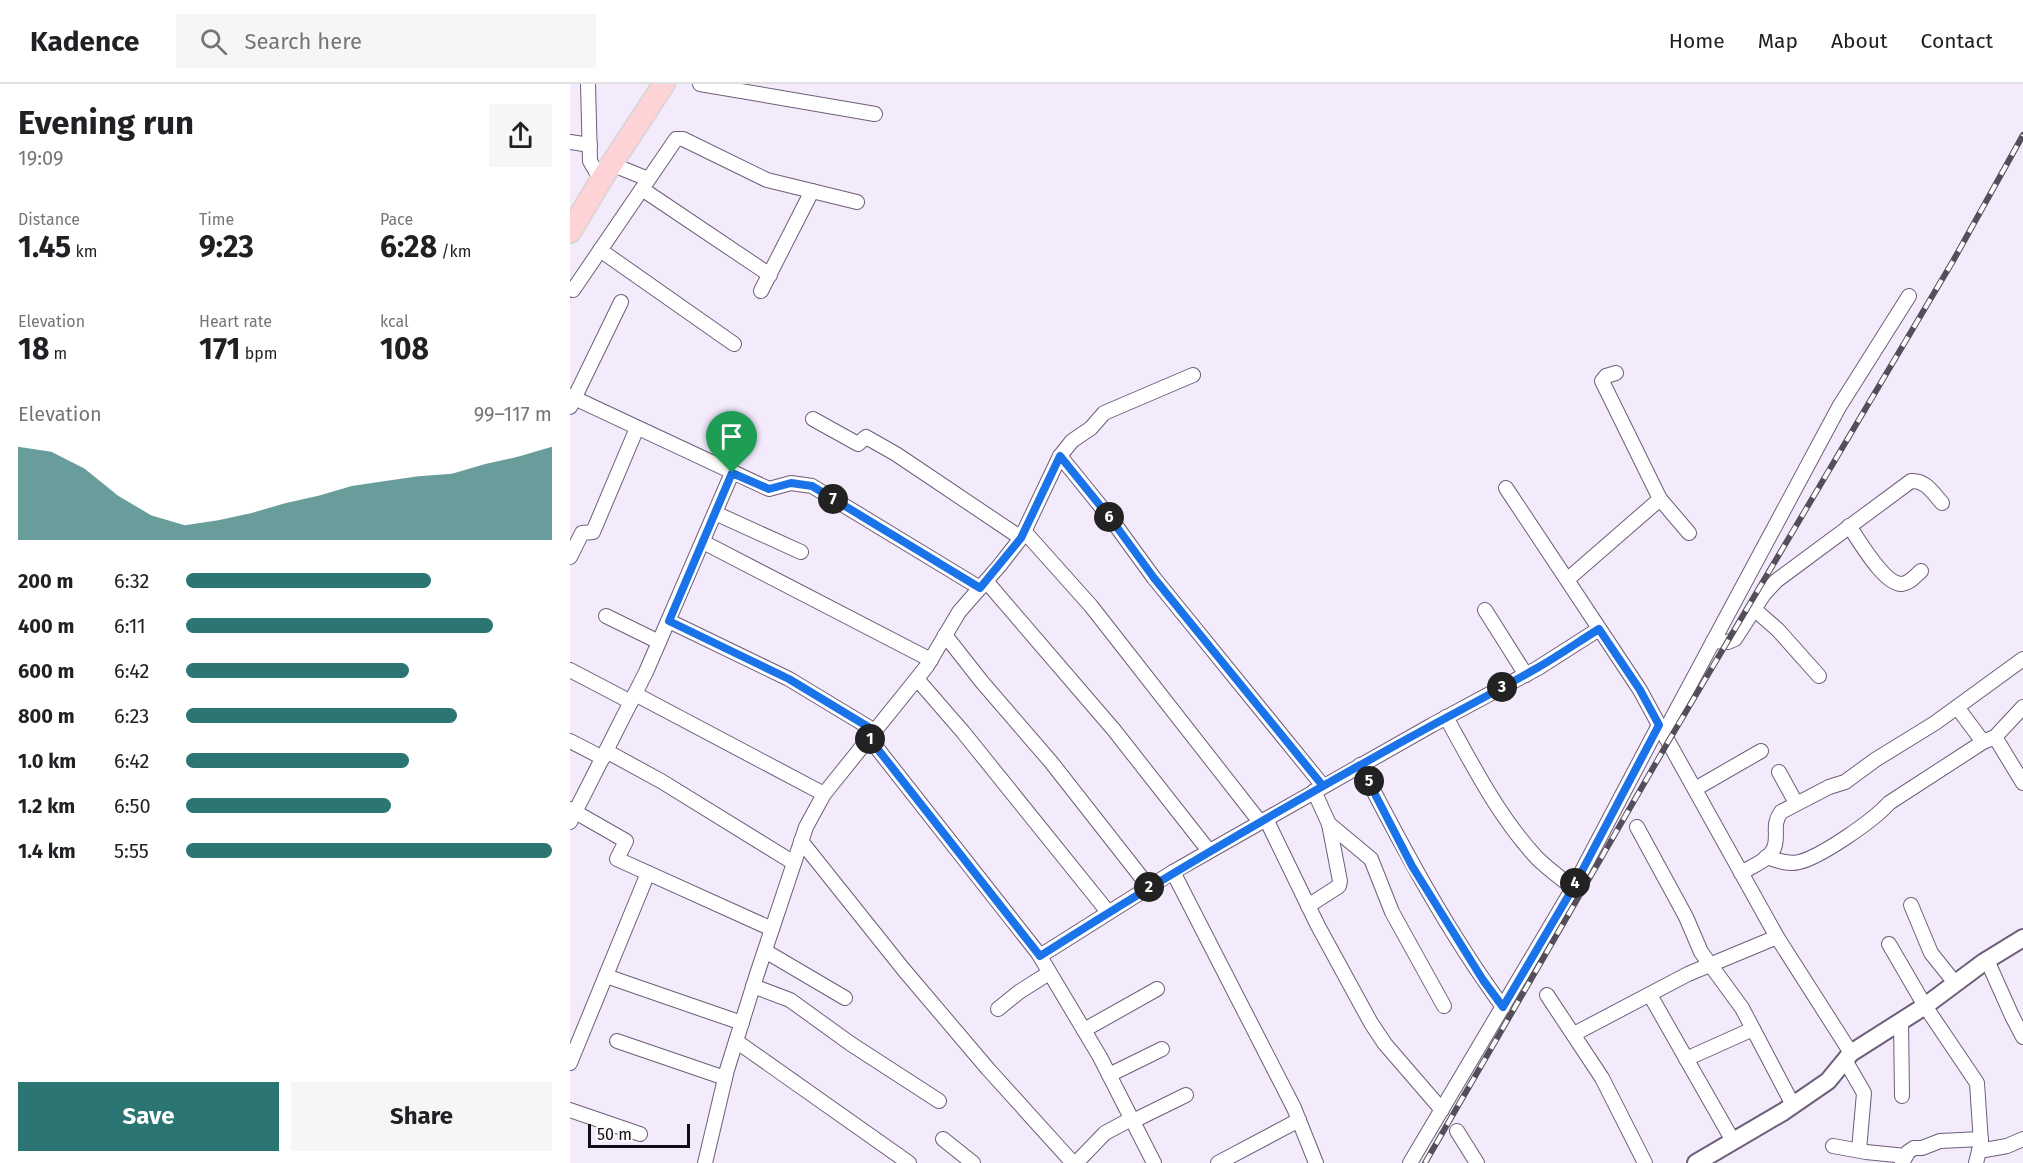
<!DOCTYPE html>
<meta charset="utf-8">
<style>
:root{--surface:#fff;--page:#f6f6f6;--text:#202124;--muted:#757577;--line:#e0e0e0;--accent:#2b7573}
body{margin:0;font-family:"Fira Sans",sans-serif;background:var(--page);color:var(--text);height:100vh;display:flex;flex-direction:column;font-size:22px;white-space:nowrap}
*{box-sizing:border-box;margin:0}
p{font-size:20px;color:var(--muted)}
.icon{flex:none;width:33px;height:33px;fill:none;stroke:currentColor;stroke-width:2;stroke-linecap:round;stroke-linejoin:round}
.map{position:relative;flex:1;overflow:hidden}
.drawer{display:flex;flex-direction:column;background:var(--surface);width:570px}
.drawer>*{flex:none}
.scale{position:absolute;left:18px;bottom:15px;width:102px;box-sizing:border-box;padding-left:6px;border:3px solid #100b15;border-top:0;font-size:16px;line-height:21px;white-space:nowrap;color:#100b15;-webkit-text-stroke:4px #fbfbfb;paint-order:stroke}
.pin{position:absolute;display:grid;place-items:center;width:51px;height:51px;color:#fff;margin:-62px -26px;border-radius:50% 50% 50% 0;rotate:-45deg;box-shadow:0 0 6px #0007}
.pin .icon{rotate:45deg}
.km{position:absolute;width:30px;height:30px;margin:-15px;border-radius:50%;background:#222;color:#fff;font-size:16px;line-height:30px;text-align:center}
.round{display:grid;place-items:center;flex:none;width:63px;height:63px;border-radius:0px;background:var(--page)}
.overview{display:flex;align-items:center;justify-content:space-between;height:102px;padding:0 18px}
h1{font-size:33px;font-weight:700;line-height:45px}
.metrics{display:grid;grid-template-columns:repeat(3,1fr);gap:9px;height:102px;padding:6px 18px}
.metrics div{display:grid;align-content:center}
.metrics b{font-size:30px;font-weight:700}
.metrics small{font-size:16px;font-weight:400}
.metrics p{font-size:16px}
.chart{height:168px;padding:12px 18px}
.chart p{display:flex;justify-content:space-between}
.chart svg{width:100%;height:108px;margin-top:6px;fill:var(--accent);opacity:.7}
.button{display:flex;gap:12px;margin-top:auto;padding:12px 18px}
.button a{flex:1;height:69px;border-radius:0px;background:var(--accent);color:#fff;font-size:24px;font-weight:700;line-height:69px;text-align:center}
.button a+a{background:var(--page);color:var(--text)}
ul{padding:0 18px;list-style:none;font-size:20px}
li{display:grid;grid-template-columns:96px 72px 1fr;align-items:center;height:45px}
li i{height:15px;border-radius:8px;background:var(--accent)}
header{display:flex;align-items:center;gap:36px;box-sizing:border-box;height:84px;padding:0 30px;background:var(--surface);border-bottom:2px solid var(--line)}
header strong{font-size:28px}
nav{display:flex;gap:33px;margin-inline-start:auto;font-size:21px}
.search{width:420px;height:54px;background:var(--page);display:flex;align-items:center;gap:15px;box-sizing:border-box;padding:0 21px;border-radius:0px;color:var(--muted);font-size:22px}
main{display:flex;flex:1;min-height:0}
.map>svg:first-child{display:block}
</style>
<header>
<strong>Kadence</strong>
<div class="search"><svg class="icon" aria-label="search" viewBox="0 0 24 24"><circle cx="10" cy="10" r="6"/><path d="M15 15l6 6"/></svg>Search here</div>
<nav><a>Home</a><a>Map</a><a>About</a><a>Contact</a></nav>
</header>
<main>
<section class="drawer">
<div class="overview"><div><h1>Evening run</h1><p>19:09</p></div><a class="round"><svg class="icon" aria-label="share" viewBox="0 0 24 24"><path d="M12 15V3M7 8l5-5 5 5M5 13v7h14v-7"/></svg></a></div>
<div class="metrics">
<div><p>Distance</p><b>1.45<small> km</small></b></div>
<div><p>Time</p><b>9:23</b></div>
<div><p>Pace</p><b>6:28<small> /km</small></b></div>
</div>
<div class="metrics">
<div><p>Elevation</p><b>18<small> m</small></b></div>
<div><p>Heart rate</p><b>171<small> bpm</small></b></div>
<div><p>kcal</p><b>108</b></div>
</div>
<div class="chart"><p><span>Elevation</span>99–117 m</p>
<svg viewBox="0 0 160 44" preserveAspectRatio="none"><path d="M0 44V6L10 8L20 15L30 26L40 34L50 38L60 36L70 33L80 29L90 26L100 22L110 20L120 18L130 17L140 13L150 10L160 6V44z"/></svg>
</div>
<ul>
<li><b>200 m</b>6:32<i style="width:67%"></i></li>
<li><b>400 m</b>6:11<i style="width:84%"></i></li>
<li><b>600 m</b>6:42<i style="width:61%"></i></li>
<li><b>800 m</b>6:23<i style="width:74%"></i></li>
<li><b>1.0 km</b>6:42<i style="width:61%"></i></li>
<li><b>1.2 km</b>6:50<i style="width:56%"></i></li>
<li><b>1.4 km</b>5:55<i style="width:100%"></i></li>
</ul>
<div class="button"><a>Save</a><a>Share</a></div>
</section>
<div class="map">
<svg width="1453" height="1079" viewBox="0 0 1453 1079">
<rect width="100%" height="100%" fill="#f3eafc"/>
<g fill="none" stroke-linecap="round" stroke-linejoin="round">
<g stroke="#6c5e79" stroke-width="16">
<g id="minor">
<path d="M18,0l2,77 11,19"/>
<path d="M130,0l175,30"/>
<path d="M0,58l20,3"/>
<path d="M41,80l37,15"/>
<path d="M72,105l128,86"/>
<path d="M30,166l134,94"/>
<path d="M3,206l103,-151h7l84,41 90,22"/>
<path d="M191,207l51,-100"/>
<path d="M1046,289l-10,3 -4,5 58,118 29,34"/>
<path d="M0,312l199,93 22,-6 21,3 168,102"/>
<path d="M0,323l51,-105"/>
<path d="M243,335l45,25 8,-7 30,17 125,84"/>
<path d="M490,372l51,63 43,59 169,208"/>
<path d="M936,404l134,202 19,35"/>
<path d="M145,429l86,39"/>
<path d="M1279,442c10,14 35,59 53,58 8,-1 13,-8 19,-13"/>
<path d="M454,447l67,75 169,216"/>
<path d="M133,458l228,118"/>
<path d="M0,473l12,-24 11,-1 44,-104"/>
<path d="M998,495l92,-80"/>
<path d="M416,497l128,149 95,121"/>
<path d="M1184,525l24,21 41,46"/>
<path d="M915,526l41,65"/>
<path d="M36,532l53,26"/>
<path d="M99,537l120,58 86,52"/>
<path d="M375,551l37,47 69,80 98,125"/>
<path d="M1143,557l15,1 7,-3 29,-45 12,-13 135,-100c15,-1 22,12 31,22"/>
<path d="M0,586l61,32"/>
<path d="M347,595l46,53 145,180"/>
<path d="M65,610l189,100"/>
<path d="M1387,623l26,35"/>
<path d="M876,633c27,49 53,100 91,141 11,11 24,20 36,30"/>
<path d="M1094,649l175,-326 70,-111"/>
<path d="M1425,653l28,46"/>
<path d="M299,654l169,215 62,104 54,106"/>
<path d="M0,657l33,17"/>
<path d="M36,667l55,30 133,82"/>
<path d="M790,681c43,83 87,166 143,242"/>
<path d="M1209,688l17,31"/>
<path d="M1125,705l66,-38"/>
<path d="M0,725l56,32 -9,18 155,70"/>
<path d="M696,735l52,107 53,97 14,21 57,66"/>
<path d="M0,738l76,-150 86,-199"/>
<path d="M759,740l42,35 21,53 52,94"/>
<path d="M1067,743l49,90 15,35 41,56 51,97"/>
<path d="M231,757l103,129 84,99 85,94"/>
<path d="M1196,773c10,3 22,8 33,5 22,-5 75,-42 90,-59l94,-61 12,-5 28,-30"/>
<path d="M603,788l121,236 22,55"/>
<path d="M1171,789c11,-7 31,-14 34,-28 3,-13 -3,-20 6,-33l48,-25 16,-5 30,-22 60,-37 88,-64"/>
<path d="M1341,821l20,48 24,30"/>
<path d="M738,822l31,-20 1,-5 -11,-57 -15,-33"/>
<path d="M1319,860l36,62 52,77 4,60 -5,20"/>
<path d="M195,867l80,47"/>
<path d="M470,872l133,-84 259,-147 106,-57 61,-39"/>
<path d="M1417,876l25,56 11,21"/>
<path d="M36,892l136,47"/>
<path d="M183,902l37,14 61,44 88,57"/>
<path d="M977,911l55,83 43,85"/>
<path d="M1080,911l83,146"/>
<path d="M428,925l21,-17 30,-19"/>
<path d="M1331,937l1,75"/>
<path d="M514,946l73,-41"/>
<path d="M1004,950l114,-60 89,-37"/>
<path d="M47,957l108,37"/>
<path d="M166,957l173,122"/>
<path d="M1116,975l67,-30"/>
<path d="M1275,976l19,33 -5,57"/>
<path d="M0,979l78,-190"/>
<path d="M539,991l53,-26"/>
<path d="M0,1026l70,24"/>
<path d="M563,1037l53,-26"/>
<path d="M887,1047l20,32"/>
<path d="M373,1055l30,24"/>
<path d="M1263,1062l33,6 40,4"/>
<path d="M1409,1067l28,-5 16,-7"/>
<path d="M135,1079l22,-93 30,-96 49,-147 18,-33 103,-128 32,-54 41,-47 21,-27 39,-82 12,-15 19,-13 13,-15 89,-38"/>
<path d="M506,1079l29,-30 26,-14"/>
<path d="M648,1079l81,-43"/>
<path d="M840,1079l163,-275 86,-163 118,212 74,116"/>
<path d="M1332,1079l6,-11 6,-4h8l18,-7 41,-2"/>
</g>
</g>
<g stroke="#6c5e79" stroke-width="20">
<path id="tertiary" d="M1126,1079l87,-51 45,-31 23,-28 74,-47 59,-44 39,-24"/>
</g>
<g stroke="#d4d3d5" stroke-width="24">
<path id="primary" d="M0,148l31,-52 63,-96"/>
</g>
<use href="#minor" stroke="#fff" stroke-width="14"/>
<use href="#tertiary" stroke="#fff" stroke-width="16"/>
<use href="#primary" stroke="#fed3d5" stroke-width="21"/>
<g stroke="#544e5a" stroke-width="6">
<path id="rail" d="M855,1079l243,-421 285,-481 70,-126"/>
</g>
<use href="#rail" stroke="#fbfbfb" stroke-width="4" stroke-dasharray="11" stroke-linecap="butt"/>
</g>
<g fill="none" stroke-linecap="round" stroke-linejoin="round">
<g stroke="#fff" stroke-width="12">
<path id="route" d="M162,389l-63,148 120,58 86,52 -6,7 171,218c109,-70 220,-135 333,-198 54,-31 110,-59 164,-90 21,-12 41,-26 62,-39l41,61 19,35 -86,163 -70,119 -20,-27 -71,-114 -52,-101 -37,21 -169,-208 -43,-59 -51,-63 -39,82 -41,50 -168,-102 -21,-3 -22,6 -37,-16"/>
</g>
<use href="#route" stroke="#1a73e8" stroke-width="8"/>
</g>
</svg>
<div class="scale">50 m</div>
<div class="pin" style="left:162px;top:389px;background:#1e9e55"><svg class="icon" aria-label="arrive" viewBox="0 0 24 24"><path d="M6 21V4h12l-3 4 3 4H6"/></svg></div>
<b class="km" style="left:300px;top:655px">1</b>
<b class="km" style="left:579px;top:803px">2</b>
<b class="km" style="left:932px;top:603px">3</b>
<b class="km" style="left:1005px;top:799px">4</b>
<b class="km" style="left:799px;top:697px">5</b>
<b class="km" style="left:539px;top:433px">6</b>
<b class="km" style="left:263px;top:415px">7</b>
</div>
</main>
